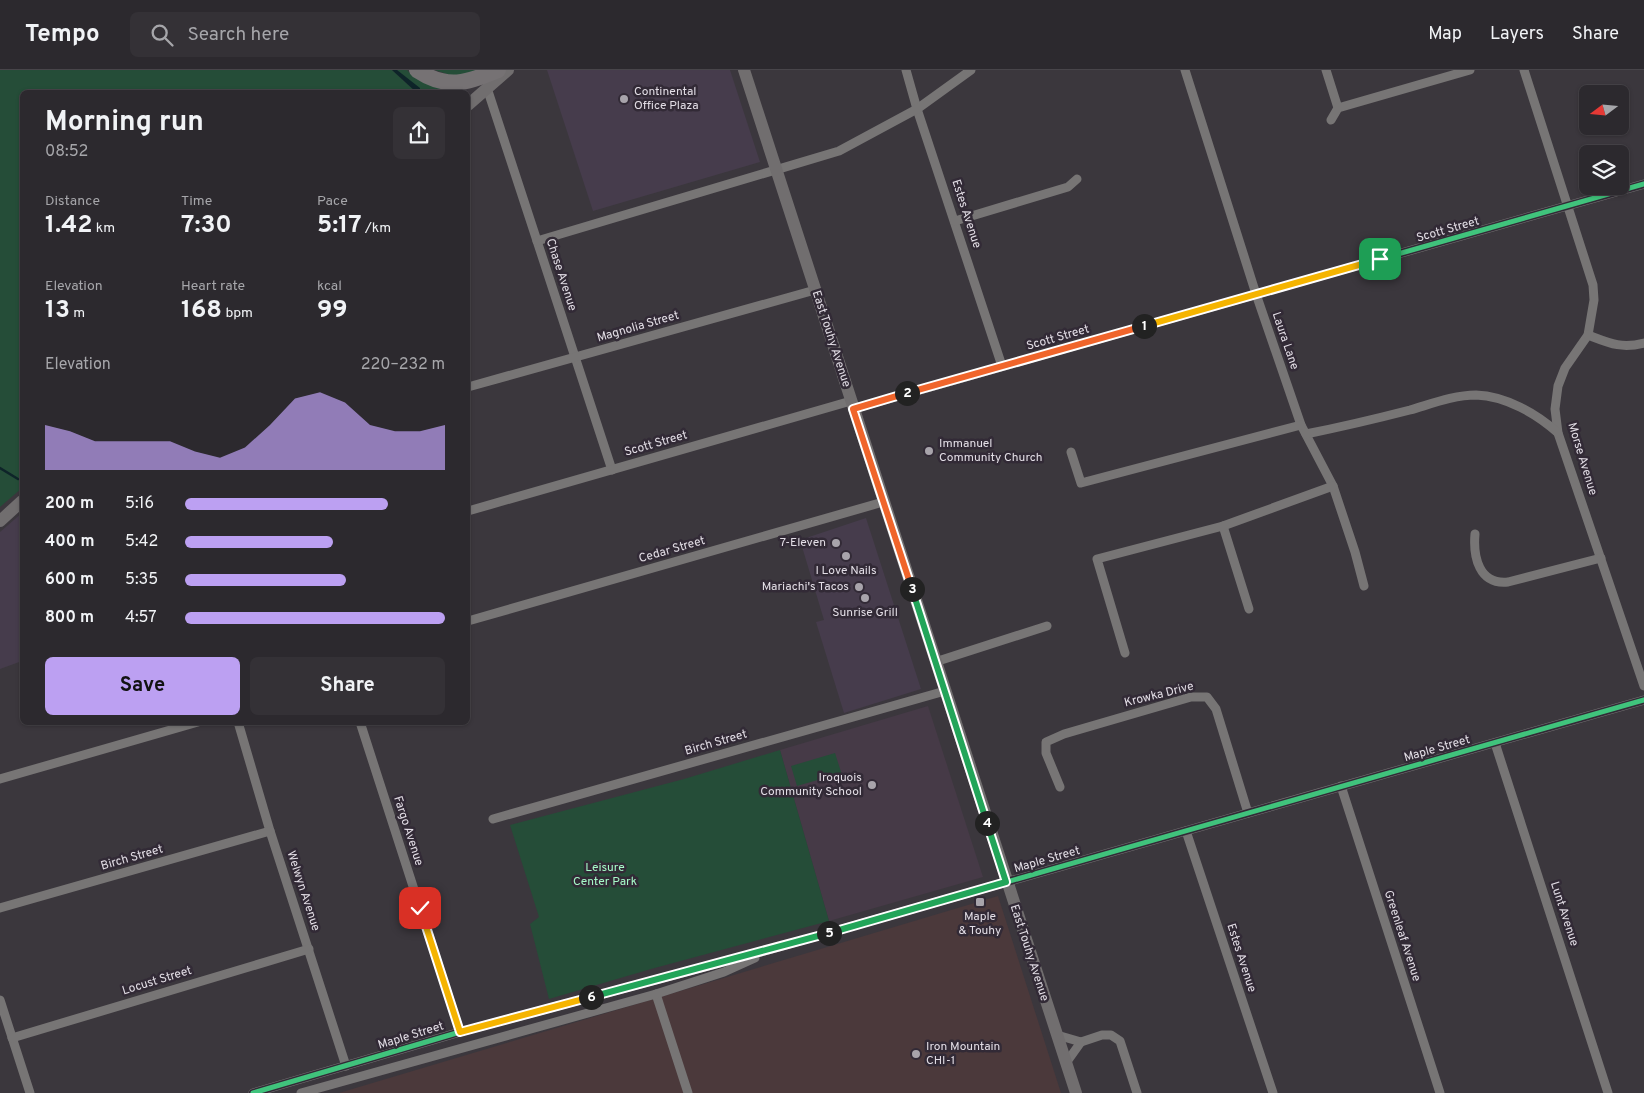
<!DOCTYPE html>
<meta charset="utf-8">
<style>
:root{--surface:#2c292e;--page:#343136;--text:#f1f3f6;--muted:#a6a6aa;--line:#48454a;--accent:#bca0f2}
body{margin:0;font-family:Overpass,sans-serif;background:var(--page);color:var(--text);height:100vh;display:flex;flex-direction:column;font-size:19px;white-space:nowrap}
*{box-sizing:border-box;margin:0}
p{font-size:16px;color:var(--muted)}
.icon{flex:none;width:28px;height:28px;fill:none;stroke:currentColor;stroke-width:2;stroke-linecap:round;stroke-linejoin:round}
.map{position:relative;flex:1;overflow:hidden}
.drawer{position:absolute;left:20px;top:20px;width:450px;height:635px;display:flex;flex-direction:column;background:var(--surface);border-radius:8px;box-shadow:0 1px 4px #0004,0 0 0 1px var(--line)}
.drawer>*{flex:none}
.needle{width:32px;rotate:254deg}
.buttons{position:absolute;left:1579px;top:15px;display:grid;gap:10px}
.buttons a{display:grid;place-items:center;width:50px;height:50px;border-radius:8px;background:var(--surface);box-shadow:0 1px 4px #0004,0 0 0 1px var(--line);font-size:25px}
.pin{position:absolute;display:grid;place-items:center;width:42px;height:42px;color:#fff;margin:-21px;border-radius:10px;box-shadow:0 2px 8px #0006}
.km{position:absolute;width:25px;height:25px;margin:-12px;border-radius:50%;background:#222;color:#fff;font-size:14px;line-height:25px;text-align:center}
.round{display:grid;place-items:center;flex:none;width:52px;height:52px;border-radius:8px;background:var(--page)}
.head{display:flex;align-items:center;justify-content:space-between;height:85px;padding:0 25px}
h1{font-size:28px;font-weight:700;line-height:38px}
.figures{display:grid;grid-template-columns:repeat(3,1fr);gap:8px;height:85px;padding:5px 25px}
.figures div{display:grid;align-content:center}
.figures b{font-size:25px;font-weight:700}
.figures small{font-size:14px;font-weight:400}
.figures p{font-size:14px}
.chart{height:140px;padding:10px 25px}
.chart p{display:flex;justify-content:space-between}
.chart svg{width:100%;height:90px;margin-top:5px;fill:var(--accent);opacity:.7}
.button{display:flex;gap:10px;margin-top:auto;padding:10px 25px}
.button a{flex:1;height:58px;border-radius:8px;background:var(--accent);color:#111;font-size:20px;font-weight:700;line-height:58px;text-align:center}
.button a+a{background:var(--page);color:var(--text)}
ul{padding:0 25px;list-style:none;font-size:16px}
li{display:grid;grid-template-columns:80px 60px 1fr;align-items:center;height:38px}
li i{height:12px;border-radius:6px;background:var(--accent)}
header{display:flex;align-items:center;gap:30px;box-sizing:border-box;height:70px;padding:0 25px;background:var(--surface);border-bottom:1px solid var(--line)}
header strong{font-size:24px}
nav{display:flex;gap:28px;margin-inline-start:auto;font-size:18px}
.search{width:350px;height:45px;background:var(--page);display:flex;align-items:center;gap:12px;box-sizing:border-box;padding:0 18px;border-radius:8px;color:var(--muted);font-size:19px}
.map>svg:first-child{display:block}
</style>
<header>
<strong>Tempo</strong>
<div class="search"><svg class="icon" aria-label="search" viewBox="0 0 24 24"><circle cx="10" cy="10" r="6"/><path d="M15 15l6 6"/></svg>Search here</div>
<nav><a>Map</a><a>Layers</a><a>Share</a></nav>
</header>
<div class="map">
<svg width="1644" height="1023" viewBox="0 0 1644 1023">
<rect width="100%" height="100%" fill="#3b373d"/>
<g fill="#463c4c">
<path d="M547,0h183l30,92 -167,49z"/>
<path d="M22,443v148l-22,8v-137z"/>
<path d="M866,448l55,171 -77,24 -28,-91 8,-2 -24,-80z"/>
</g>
<path fill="#4b393b" d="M998,826l63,197h-722z"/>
<path fill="#463a47" d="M928,636l55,171 -154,44 -49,-171z"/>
<g fill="#254d38">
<path d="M0,0h392l23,21h4l-22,-21h10l5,5 51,15 -3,2h-438v396l-22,19z"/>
<path d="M435,0h46l-22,8z"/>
<path d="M780,680l49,171 -178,48 -102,30 -19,-75 9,-7 -29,-92 174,-46z"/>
<path d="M835,683l7,22 -10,3 -1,-2 -34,10 -6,-20z"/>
</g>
<path fill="#0e2429" d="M392,0h5l23,18v3l-4,1z"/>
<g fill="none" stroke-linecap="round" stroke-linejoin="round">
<path stroke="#0e2429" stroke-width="2.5" d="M0,398l18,11"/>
<g stroke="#777575" stroke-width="9">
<path d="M906,0l11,39 85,257"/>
<path d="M1185,0l71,224 45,131 32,61 22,66 9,34"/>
<path d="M1326,0l12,38"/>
<path d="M1524,0l69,215 1,15 -6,35 -23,33 -7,18 -3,23 3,24 86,253"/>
<path d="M487,18l125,382"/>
<path d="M1331,50l7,-12 132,-38"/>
<path d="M955,151l113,-34 9,-8"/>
<path d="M537,171l302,-90 78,-42 54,-39"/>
<path d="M1588,265c21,8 33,14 56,8"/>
<path d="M468,317l347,-97"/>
<path d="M853,339l791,-225"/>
<path d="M1306,364c35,-7 69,-15 104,-24 21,-6 44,-15 66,-15 30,1 61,19 82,38"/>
<path d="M1071,382l10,31 220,-58"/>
<path d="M468,441l383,-110"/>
<path d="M1223,456l26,83"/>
<path d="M1475,464c-2,23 4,51 33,48l93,-24"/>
<path d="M468,551l415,-119"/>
<path d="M1125,583l-28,-94 126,-33 110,-40"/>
<path d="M935,592l112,-36"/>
<path d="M238,652l32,109 76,235"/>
<path d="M360,652l100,310"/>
<path d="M1495,673l113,350"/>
<path d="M0,709l198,-57"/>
<path d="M1341,716l99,307"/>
<path d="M1060,717l-14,-34v-11l18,-8 127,-37h16l9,12 32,104"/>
<path d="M493,749l452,-128"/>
<path d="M1186,761l87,262"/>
<path d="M0,838l270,-77"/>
<path d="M656,924l32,99"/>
<path d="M0,930l30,93"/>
<path d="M1057,965l24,7 21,-7h9l9,6 17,52"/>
<path d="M12,968l297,-89"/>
<path d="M1066,993l15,-21"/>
<path d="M253,1023l207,-61 312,-83 872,-249"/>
<path d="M301,1023l355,-99 68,-22 31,-14"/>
</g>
<g stroke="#716e6f" stroke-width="12">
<path d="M744,0l332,1023"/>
<path d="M468,35l40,-35"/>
<path d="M0,451l22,-20"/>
</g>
<path stroke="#767274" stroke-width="16" d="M417,0c30,20 50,13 81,0"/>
<g stroke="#322a36" stroke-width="8">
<g id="cycleway">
<path d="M853,339l791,-225"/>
<path d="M253,1023l207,-61 312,-83 872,-249"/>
</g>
</g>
<use href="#cycleway" stroke="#40c37c" stroke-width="5"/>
</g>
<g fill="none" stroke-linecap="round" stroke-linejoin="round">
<g stroke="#fff" stroke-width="10">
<path id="split-1" d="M1144,256l236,-67"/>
</g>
<g stroke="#fff" stroke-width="10">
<path id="split-2" d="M907,323l237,-67"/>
</g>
<g stroke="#fff" stroke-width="10">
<path id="split-3" d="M907,323l-54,16 59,180"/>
</g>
<g stroke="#fff" stroke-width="10">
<path id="split-4" d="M912,519l75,234"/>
</g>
<g stroke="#fff" stroke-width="10">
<path id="split-5" d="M829,863l177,-51 -19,-59"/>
</g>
<g stroke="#fff" stroke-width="10">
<path id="split-6" d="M591,927l238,-64"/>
</g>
<g stroke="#fff" stroke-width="10">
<path id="split-7" d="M420,838l40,124 131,-35"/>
</g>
<use href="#split-1" stroke="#f5b400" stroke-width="6"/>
<use href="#split-2" stroke="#f0652b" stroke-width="6"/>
<use href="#split-3" stroke="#f0652b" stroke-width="6"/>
<use href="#split-4" stroke="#22a559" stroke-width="6"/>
<use href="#split-5" stroke="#22a559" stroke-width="6"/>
<use href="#split-6" stroke="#22a559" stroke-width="6"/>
<use href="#split-7" stroke="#f5b400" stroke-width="6"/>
</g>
<g fill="#a8a4ab" stroke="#322a36" stroke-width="2">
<circle cx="624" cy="29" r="5"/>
<circle cx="929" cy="381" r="5"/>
<circle cx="836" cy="473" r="5"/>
<circle cx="846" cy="486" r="5"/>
<circle cx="859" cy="517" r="5"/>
<circle cx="865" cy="528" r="5"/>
<circle cx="872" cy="715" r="5"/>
<rect x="975" y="827" width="10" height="10" rx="2.5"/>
<circle cx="916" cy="984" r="5"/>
</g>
<g text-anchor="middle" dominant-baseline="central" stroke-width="5" stroke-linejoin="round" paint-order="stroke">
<g font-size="12" fill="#e3dee6" stroke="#322a36" text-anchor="start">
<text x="634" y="22">Continental<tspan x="634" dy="14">Office Plaza</tspan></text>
<text x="939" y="374">Immanuel<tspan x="939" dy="14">Community Church</tspan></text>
<text x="826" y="473" text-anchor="end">7-Eleven</text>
<text x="846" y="501" text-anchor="middle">I Love Nails</text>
<text x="849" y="517" text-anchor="end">Mariachi's Tacos</text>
<text x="865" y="543" text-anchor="middle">Sunrise Grill</text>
<text x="862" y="708" text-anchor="end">Iroquois<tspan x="862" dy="14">Community School</tspan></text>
<text x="980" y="847" text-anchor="middle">Maple<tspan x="980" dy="14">&amp; Touhy</tspan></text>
<text x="926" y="977">Iron Mountain<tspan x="926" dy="14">CHI-1</tspan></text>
</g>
<g font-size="12" fill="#e3dee6" stroke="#322a36">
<text transform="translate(966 144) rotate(72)">Estes Avenue</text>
<text transform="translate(1448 160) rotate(-16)">Scott Street</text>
<text transform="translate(561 205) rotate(72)">Chase Avenue</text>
<text transform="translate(638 257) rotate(-16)">Magnolia Street</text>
<text transform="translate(1058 268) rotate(-16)">Scott Street</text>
<text transform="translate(831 269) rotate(72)">East Touhy Avenue</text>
<text transform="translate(1285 271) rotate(71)">Laura Lane</text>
<text transform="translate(656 374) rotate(-16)">Scott Street</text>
<text transform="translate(1582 389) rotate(73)">Morse Avenue</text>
<text transform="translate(672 480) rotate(-16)">Cedar Street</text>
<text transform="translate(1159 625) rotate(-14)">Krowka Drive</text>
<text transform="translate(716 673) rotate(-16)">Birch Street</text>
<text transform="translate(1437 679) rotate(-16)">Maple Street</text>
<text transform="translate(408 761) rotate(72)">Fargo Avenue</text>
<text transform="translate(132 788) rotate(-16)">Birch Street</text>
<text transform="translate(1047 790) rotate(-16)">Maple Street</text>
<text transform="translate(303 821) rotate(72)">Welwyn Avenue</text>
<text transform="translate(1564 844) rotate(72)">Lunt Avenue</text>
<text transform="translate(1402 866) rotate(72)">Greenleaf Avenue</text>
<text transform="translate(1029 883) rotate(72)">East Touhy Avenue</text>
<text transform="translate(1241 888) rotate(72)">Estes Avenue</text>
<text transform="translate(157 911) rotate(-17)">Locust Street</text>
<text transform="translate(411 966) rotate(-17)">Maple Street</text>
</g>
<g font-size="12" fill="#a6fac8" stroke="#322a36">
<text x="605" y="798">Leisure<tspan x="605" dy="14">Center Park</tspan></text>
</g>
</g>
</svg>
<div class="buttons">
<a><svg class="needle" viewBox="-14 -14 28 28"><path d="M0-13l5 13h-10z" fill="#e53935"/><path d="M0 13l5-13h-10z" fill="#a6a6aa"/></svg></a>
<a><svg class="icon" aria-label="layers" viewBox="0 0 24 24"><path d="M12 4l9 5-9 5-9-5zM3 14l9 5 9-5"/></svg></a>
</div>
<div class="pin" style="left:1380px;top:189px;background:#1e9e55"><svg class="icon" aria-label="arrive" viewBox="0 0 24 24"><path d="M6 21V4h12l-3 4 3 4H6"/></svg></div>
<div class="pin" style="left:420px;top:838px;background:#d93025"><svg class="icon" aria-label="check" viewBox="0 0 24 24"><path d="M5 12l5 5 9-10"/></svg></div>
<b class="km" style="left:1144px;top:256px">1</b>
<b class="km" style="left:907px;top:323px">2</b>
<b class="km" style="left:912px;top:519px">3</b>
<b class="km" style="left:987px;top:753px">4</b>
<b class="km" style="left:829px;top:863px">5</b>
<b class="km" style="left:591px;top:927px">6</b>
<section class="drawer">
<div class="head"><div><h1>Morning run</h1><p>08:52</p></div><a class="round"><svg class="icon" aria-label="share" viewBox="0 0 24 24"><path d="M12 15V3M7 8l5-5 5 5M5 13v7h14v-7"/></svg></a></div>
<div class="figures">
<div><p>Distance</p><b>1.42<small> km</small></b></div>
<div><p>Time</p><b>7:30</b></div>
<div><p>Pace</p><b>5:17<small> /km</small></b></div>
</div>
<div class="figures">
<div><p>Elevation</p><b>13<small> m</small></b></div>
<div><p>Heart rate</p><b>168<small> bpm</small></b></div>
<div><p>kcal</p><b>99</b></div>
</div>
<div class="chart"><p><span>Elevation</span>220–232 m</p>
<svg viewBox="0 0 160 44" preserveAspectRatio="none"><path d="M0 44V22L10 25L20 30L30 30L40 30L50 30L60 35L70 38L80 33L90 22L100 9L110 6L120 11L130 22L140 25L150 25L160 22V44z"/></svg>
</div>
<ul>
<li><b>200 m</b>5:16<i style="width:78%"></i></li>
<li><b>400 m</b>5:42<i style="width:57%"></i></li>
<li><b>600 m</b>5:35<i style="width:62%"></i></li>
<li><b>800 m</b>4:57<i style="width:100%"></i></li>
</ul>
<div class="button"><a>Save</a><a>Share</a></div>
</section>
</div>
